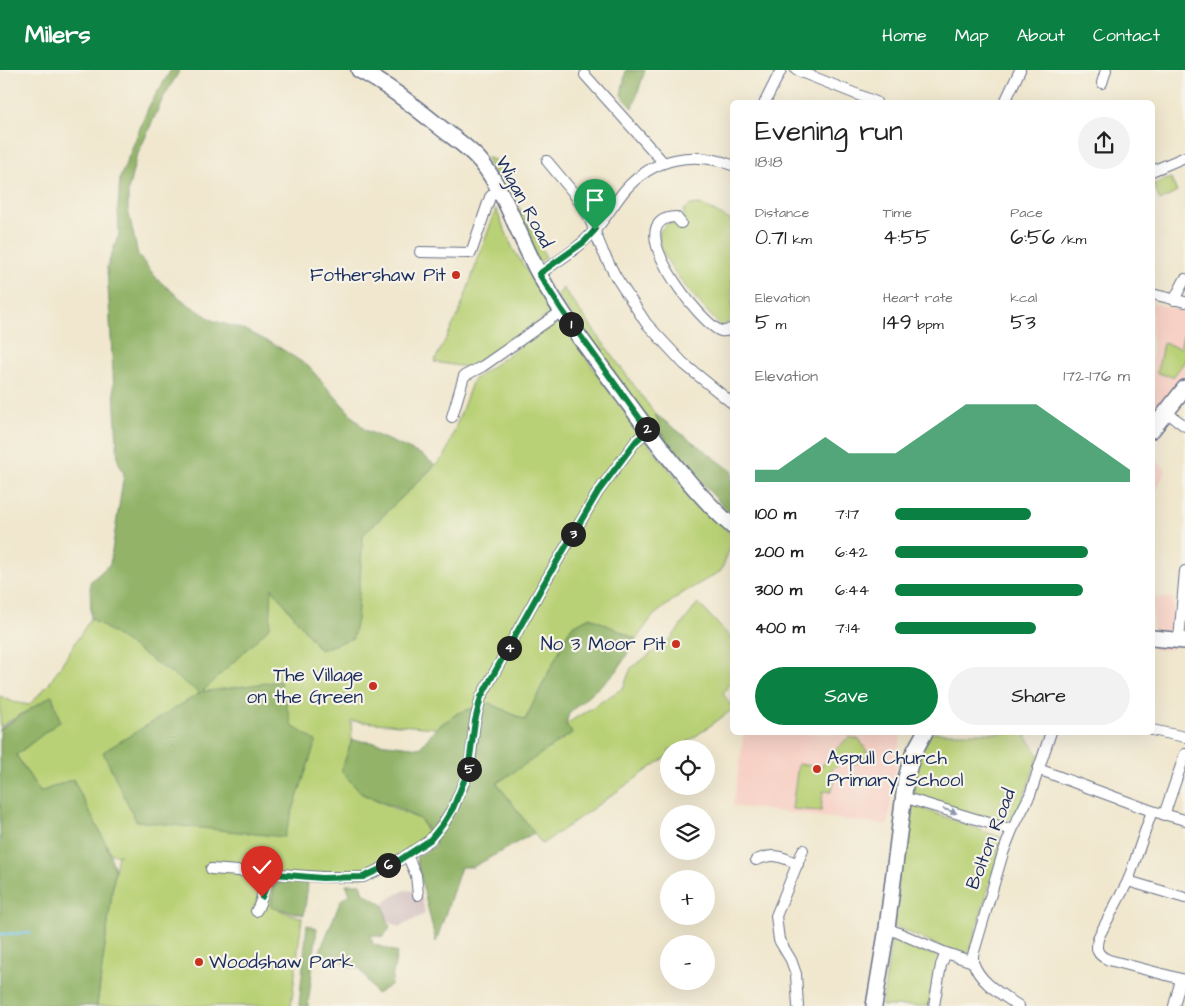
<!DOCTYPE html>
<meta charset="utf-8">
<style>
:root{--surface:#fff;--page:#f2f2f2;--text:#222;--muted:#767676;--accent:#0b8043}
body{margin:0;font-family:"Architects Daughter",sans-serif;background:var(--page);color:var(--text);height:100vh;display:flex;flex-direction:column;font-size:19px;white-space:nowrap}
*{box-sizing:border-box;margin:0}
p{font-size:16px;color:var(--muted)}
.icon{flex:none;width:28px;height:28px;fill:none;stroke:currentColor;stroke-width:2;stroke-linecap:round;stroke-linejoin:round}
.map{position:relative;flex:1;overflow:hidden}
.sheet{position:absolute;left:730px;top:30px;width:425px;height:635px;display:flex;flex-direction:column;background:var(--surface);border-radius:8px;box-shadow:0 5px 20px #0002}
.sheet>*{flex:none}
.controls{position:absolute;left:660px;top:670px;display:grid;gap:10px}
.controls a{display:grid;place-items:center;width:55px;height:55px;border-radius:50%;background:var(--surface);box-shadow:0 5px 20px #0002;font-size:25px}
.pin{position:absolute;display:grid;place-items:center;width:42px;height:42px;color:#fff;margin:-51px -21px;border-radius:50% 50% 50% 0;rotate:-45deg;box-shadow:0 0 5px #0007}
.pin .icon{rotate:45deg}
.km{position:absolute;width:25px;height:25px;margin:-12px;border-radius:50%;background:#222;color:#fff;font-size:14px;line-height:25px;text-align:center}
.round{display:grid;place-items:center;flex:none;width:52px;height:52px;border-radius:26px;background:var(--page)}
.summary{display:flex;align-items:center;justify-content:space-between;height:85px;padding:0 25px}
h1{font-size:28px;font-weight:600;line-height:38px}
.metrics{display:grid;grid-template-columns:repeat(3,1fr);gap:8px;height:85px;padding:5px 25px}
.metrics div{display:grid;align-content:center}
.metrics b{font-size:21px;font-weight:600}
.metrics small{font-size:14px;font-weight:400}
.metrics p{font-size:14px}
.chart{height:140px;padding:10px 25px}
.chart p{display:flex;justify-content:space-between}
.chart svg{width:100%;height:90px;margin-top:5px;fill:var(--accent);opacity:.7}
.action{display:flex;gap:10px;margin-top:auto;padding:10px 25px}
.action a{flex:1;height:58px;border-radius:30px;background:var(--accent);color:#fff;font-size:20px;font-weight:600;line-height:58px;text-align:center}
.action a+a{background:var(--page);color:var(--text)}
ul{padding:0 25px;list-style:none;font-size:16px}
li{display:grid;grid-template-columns:80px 60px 1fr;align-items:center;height:38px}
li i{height:12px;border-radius:6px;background:var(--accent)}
header{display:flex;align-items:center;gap:30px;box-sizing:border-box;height:70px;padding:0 25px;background:var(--accent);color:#fff}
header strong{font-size:24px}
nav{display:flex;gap:28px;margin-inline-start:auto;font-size:18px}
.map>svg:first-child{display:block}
</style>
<header>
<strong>Milers</strong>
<nav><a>Home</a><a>Map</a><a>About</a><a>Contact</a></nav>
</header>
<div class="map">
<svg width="1185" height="936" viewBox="0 0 1185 936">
<rect width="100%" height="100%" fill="#f7f3e8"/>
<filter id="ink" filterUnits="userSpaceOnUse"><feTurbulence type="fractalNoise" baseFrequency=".02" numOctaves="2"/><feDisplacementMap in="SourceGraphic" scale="10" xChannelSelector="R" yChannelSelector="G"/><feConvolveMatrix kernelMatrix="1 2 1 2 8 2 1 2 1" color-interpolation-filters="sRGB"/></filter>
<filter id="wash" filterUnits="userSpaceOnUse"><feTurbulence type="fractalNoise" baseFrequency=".0096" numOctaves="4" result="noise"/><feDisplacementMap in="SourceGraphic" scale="20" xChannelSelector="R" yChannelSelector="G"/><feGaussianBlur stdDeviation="1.12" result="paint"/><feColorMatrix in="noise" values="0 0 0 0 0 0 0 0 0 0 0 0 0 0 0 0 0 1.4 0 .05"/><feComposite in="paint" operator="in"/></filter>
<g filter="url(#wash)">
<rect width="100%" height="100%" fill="#f0e7ce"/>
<g fill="#f7d1c6">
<path d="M1152,233l33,8v64l-32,42z"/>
<path d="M1153,387l13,13 -13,27z"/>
<path d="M1153,528h20l-1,51 -19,1z"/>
<path d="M744,663h157l-13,92 -155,-19z"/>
</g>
<path fill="#d2bfbf" d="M405,820l11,1 6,7 3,16 -26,13 -12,-7 -4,-15 5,-6z"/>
<g fill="#b9d176" stroke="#6a806a">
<path d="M486,87l16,6 -3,7 47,87 -7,6z"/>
<path d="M1171,108l6,14 -17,9 -7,-17z"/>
<path d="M700,134l32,17v95l-5,8 -6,3c-14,-17 -70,-73 -61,-95 1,-3 5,-6 8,-9h5l7,7 5,-3 -2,-6 1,-11 7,-5z"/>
<path d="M496,139l17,40 41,63 -79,54 -9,1 -32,-5 25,-49z"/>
<path d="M563,218l92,126 13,31 -111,-149z"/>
<path d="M558,249l88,122 42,51 44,43v8l-11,28 -40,23 -28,22 -17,23 -46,-22 -19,10 -46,93 -36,-17 -31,10 -22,15 -85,-7 1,21 -8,32 18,20 59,26 9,20 -67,37 -88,-2 -4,32 31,11 -11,88h-194l18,-136 3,-15h3l-10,-1 -38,-74 -33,12 -24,-37 44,-34 -8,-25 -52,31v-31l13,6 16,3 20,-21 42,-66 110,74 71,-105 48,62 37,-29 6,-85 82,-79 28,-76z"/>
<path d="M1185,260v31l-12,16 -16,-4 6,-30 17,5z"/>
<path d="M698,533l34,36v40l-9,15 9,12v4l-54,39h-9v6l-127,89 -45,-61 74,-50 -5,-9 57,-36 8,-20 39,-28z"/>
<path d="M931,663h93l15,22 -16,44 -17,28 -99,-35 10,-34z"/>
<path d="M849,667l11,3 9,15 -16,10 -6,-7 -17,13 5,8 -4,13 -8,-1 -2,20 -29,-2 6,-45 23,3 9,-12z"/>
<path d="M904,732l96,35 2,5 -30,102 -4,10 -7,2 -67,-30z"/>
<path d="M892,867l48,21 -9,48h-49z"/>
</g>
<g fill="#92b367" stroke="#567162">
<path d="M171,0h9l-17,28 -27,60 -8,33v19l10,45 20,25 28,23 28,18 31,9 32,16 31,20 57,64 57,25 13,10 -72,70 -6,85 -4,18 -33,12 -48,-62 -2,39 -68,65 78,-11 12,45 24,15 -32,96 -148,-16 -33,-69 97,-59 -109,-75 -1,-36 20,-18 14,-90 -6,-13 -11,-194 12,-33 -1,-28 2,-28 29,-72z"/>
<path d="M626,0h19l-12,38 -12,-13z"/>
<path d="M655,344l77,57v45l-64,-71z"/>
<path d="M590,547l46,22 -19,32 -48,42 -3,11 6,9 -75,50 37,50 -61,34h-12l-25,75 -20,-84 20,-13 -15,-25 -23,-12 -36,-14 -21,-23 11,-31 68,8 16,-20 22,-15 31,-10 36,17 46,-93z"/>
<path d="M52,625l8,26 -44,34 24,37 33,-13 33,65 9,26 -18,136h-97v-277z"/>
<path d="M284,810l24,4 -4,31 -33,-8 3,-22z"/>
<path d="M346,814h15l3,9 19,12 7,23 -7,9 -13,-2 3,9 24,8 -6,33 -15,9 -16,-26 -12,-1 -13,-13 -9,5 -6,-8 21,-51 9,-6z"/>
<path d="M307,855l10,3 -9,78h-9z"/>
</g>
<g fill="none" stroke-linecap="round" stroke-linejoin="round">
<path stroke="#6dc2e9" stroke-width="2.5" d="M0,864l30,-1"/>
</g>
</g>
<g filter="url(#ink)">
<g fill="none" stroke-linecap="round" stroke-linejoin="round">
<g stroke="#666f85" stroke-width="12">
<g id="street">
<path d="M796,0l80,32"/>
<path d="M585,5l78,87"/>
<path d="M1102,13l4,-13"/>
<path d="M765,32l16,-32"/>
<path d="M1005,32l15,-32"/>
<path d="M547,91l25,30 16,24 15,37 13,25 30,46 38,41 48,39"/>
<path d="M1152,101l33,-14"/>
<path d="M681,153l-5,-6c-59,1 24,107 45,114 5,1 8,-1 11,-3"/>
<path d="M420,182l51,1 19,-56 8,-8"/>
<path d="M539,204c19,-13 39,-25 54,-42 13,-13 21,-29 32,-42 28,-32 69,-40 107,-25"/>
<path d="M1152,224l33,8"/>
<path d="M1174,230l11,-21"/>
<path d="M1166,342l19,14"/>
<path d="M452,347l12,-41 19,-10 79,-55"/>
<path d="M1179,570l6,-69"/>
<path d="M1152,660l33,7"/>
<path d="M1038,699l114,42 33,9"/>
<path d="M903,727l109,33"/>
<path d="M1152,741l-24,70 -29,55c-4,12 -3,19 10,24l76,20"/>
<path d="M1164,745l21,-61"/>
<path d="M407,785l9,20 2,20"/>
<path d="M756,790c18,-7 24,-4 42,4"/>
<path d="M211,799l111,8h41l35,-16 32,-21 13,-16 10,-16 16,-37 6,-50 6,-24 61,-110 56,-95 38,-51 12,-11"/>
<path d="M1128,811l57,17"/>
<path d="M256,841c6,-8 5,-15 9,-24 2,-5 6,-8 10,-12"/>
<path d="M887,858l59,25"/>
<path d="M973,892c7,21 28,32 46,44"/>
<path d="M798,936l-2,-32 -5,-14 -12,-20 -3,-24 27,-66"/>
<path d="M934,936l7,-41 5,-12 27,9v-7l30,-102 9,-23 18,-35 21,-63"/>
<path d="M1174,936l7,-27"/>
</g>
</g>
<g stroke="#666f85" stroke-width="18">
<g id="secondary">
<path d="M359,0c31,16 58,39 86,61 13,10 27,19 37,32 24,31 38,76 57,111 24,43 55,83 84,122 33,45 67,93 109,130"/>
<path d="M1152,360l33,-42"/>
<path d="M1152,568l33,3"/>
<path d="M874,936l13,-78 19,-150 7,-24 12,-22"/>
</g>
</g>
<use href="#street" stroke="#fff" stroke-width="10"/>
<use href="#secondary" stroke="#fff" stroke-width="15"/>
</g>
<defs><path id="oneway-solid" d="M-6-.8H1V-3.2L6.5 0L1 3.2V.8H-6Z" transform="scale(1.25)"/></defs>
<use fill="#8d97ae" href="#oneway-solid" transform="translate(950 741) rotate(17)"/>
</g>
<g fill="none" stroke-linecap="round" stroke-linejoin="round" filter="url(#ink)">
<g stroke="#fff" stroke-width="10">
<path id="route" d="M262,827l6,-15 7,-8 47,4 41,-1 35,-16 32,-21 13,-16 10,-16 15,-37 7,-50 6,-24 61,-110 56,-95 38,-51 12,-11 -86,-120 -23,-36 45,-32 11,-12"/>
</g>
<use href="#route" stroke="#0b8043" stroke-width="6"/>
</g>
<g fill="#c8321e" stroke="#f7f3e8" stroke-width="2">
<circle cx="456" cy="205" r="5"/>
<circle cx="676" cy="574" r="5"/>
<circle cx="373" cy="616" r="5"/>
<circle cx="817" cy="699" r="5"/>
<circle cx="199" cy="892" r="5"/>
</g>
<g text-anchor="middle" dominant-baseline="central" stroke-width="4.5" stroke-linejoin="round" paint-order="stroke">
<g font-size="19" fill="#1b2f5e" stroke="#f7f3e8">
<text transform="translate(524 132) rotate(62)">Wigan Road</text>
<text transform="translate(991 769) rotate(-69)">Bolton Road</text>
</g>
<g font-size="19" fill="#1b2f5e" stroke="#f7f3e8" text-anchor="end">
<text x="446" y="205">Fothershaw Pit</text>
<text x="666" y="574">No 3 Moor Pit</text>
<text x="363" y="605">The Village<tspan x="363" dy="22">on the Green</tspan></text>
<text x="827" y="688" text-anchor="start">Aspull Church<tspan x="827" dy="22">Primary School</tspan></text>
<text x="209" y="892" text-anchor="start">Woodshaw Park</text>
</g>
</g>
</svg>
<div class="controls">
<a><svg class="icon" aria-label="locate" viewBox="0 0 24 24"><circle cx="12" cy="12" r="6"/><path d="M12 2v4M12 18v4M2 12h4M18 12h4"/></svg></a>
<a><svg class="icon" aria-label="layers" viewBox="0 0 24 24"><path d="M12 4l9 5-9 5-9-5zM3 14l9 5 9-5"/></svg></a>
<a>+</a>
<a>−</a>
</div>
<div class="pin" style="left:595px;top:160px;background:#1e9e55"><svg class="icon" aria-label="arrive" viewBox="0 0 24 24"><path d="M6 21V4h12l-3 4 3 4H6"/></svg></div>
<div class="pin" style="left:262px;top:827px;background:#d93025"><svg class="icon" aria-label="check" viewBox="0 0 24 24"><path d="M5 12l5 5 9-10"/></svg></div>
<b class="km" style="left:571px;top:254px">1</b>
<b class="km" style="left:647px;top:359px">2</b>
<b class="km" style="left:573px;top:464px">3</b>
<b class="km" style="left:509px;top:578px">4</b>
<b class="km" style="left:469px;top:699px">5</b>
<b class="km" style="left:388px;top:795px">6</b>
<section class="sheet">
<div class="summary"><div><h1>Evening run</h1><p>18:18</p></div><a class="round"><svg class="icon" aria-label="share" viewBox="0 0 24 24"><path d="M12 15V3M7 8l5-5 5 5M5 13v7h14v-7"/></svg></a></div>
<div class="metrics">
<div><p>Distance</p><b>0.71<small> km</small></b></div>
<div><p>Time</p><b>4:55</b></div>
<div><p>Pace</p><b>6:56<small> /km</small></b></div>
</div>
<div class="metrics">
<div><p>Elevation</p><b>5<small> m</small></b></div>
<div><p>Heart rate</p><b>149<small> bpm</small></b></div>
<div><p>kcal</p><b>53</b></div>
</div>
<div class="chart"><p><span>Elevation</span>172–176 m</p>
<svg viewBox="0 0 160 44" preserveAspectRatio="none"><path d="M0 44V38L10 38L20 30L30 22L40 30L50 30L60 30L70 22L80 14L90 6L100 6L110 6L120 6L130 14L140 22L150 30L160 38V44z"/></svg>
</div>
<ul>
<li><b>100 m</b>7:17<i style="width:58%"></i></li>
<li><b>200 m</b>6:42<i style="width:82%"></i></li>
<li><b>300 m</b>6:44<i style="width:80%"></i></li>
<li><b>400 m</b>7:14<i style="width:60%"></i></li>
</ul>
<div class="action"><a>Save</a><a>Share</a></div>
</section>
</div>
